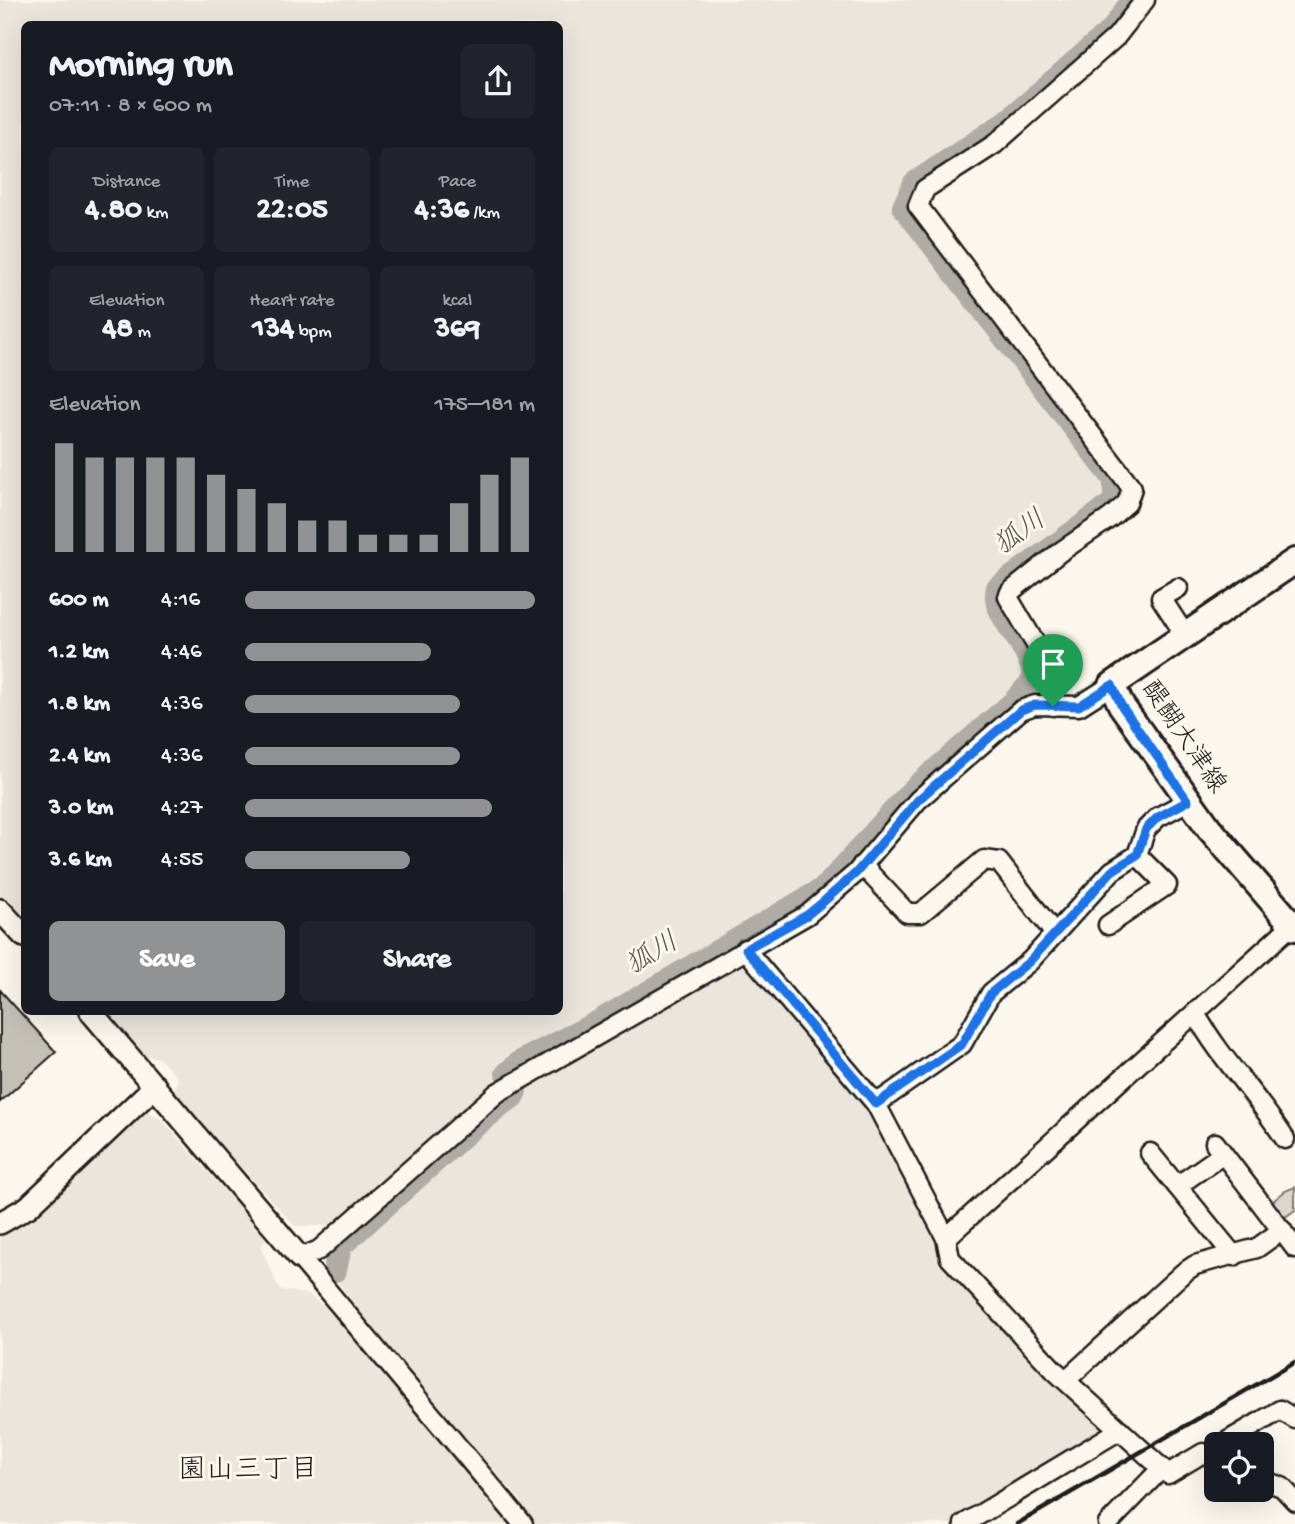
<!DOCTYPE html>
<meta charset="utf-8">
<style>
:root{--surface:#171b24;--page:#20242c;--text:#f1f3f6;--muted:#9ea1a6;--accent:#919294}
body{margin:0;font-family:"Gochi Hand","Klee One",sans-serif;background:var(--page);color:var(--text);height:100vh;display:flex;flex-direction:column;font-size:26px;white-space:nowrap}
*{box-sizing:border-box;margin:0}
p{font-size:23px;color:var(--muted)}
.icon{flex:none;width:38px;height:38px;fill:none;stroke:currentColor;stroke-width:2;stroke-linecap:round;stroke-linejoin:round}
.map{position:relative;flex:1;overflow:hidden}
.panel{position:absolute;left:21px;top:21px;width:542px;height:994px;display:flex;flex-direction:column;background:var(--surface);border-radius:10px;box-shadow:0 7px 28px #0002}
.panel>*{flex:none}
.controls{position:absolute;left:1204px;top:1432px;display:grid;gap:14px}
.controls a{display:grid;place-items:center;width:70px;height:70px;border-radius:10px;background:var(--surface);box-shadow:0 7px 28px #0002;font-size:35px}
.pin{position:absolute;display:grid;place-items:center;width:60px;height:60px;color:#fff;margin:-72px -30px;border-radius:50% 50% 50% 0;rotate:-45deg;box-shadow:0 0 7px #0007}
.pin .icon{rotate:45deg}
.round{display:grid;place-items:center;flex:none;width:74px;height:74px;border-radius:10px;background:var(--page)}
.headline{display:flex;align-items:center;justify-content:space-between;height:119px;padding:0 28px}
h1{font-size:38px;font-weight:800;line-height:52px}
.stats{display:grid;grid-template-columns:repeat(3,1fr);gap:10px;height:119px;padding:7px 28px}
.stats div{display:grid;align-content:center;border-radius:10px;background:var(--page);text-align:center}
.stats b{font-size:30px;font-weight:800}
.stats small{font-size:19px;font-weight:400}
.stats p{font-size:19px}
.chart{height:196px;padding:14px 28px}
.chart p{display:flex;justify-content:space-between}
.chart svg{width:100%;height:126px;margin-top:7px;stroke:var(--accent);stroke-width:6}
.primary-button{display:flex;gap:14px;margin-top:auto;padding:14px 28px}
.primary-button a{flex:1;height:80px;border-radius:10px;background:var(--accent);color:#fff;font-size:28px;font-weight:800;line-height:80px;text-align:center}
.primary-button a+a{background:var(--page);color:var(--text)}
ul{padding:0 28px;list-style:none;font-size:23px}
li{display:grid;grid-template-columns:112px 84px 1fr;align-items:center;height:52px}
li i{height:18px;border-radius:9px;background:var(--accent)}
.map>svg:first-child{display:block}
</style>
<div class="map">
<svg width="1295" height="1524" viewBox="0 0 1295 1524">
<rect width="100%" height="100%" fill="#fbf7ec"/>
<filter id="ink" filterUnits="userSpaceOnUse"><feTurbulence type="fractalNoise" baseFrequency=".0143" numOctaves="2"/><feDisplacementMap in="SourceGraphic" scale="14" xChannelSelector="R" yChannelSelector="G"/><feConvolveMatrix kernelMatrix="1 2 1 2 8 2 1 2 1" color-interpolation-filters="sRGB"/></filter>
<g filter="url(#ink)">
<g fill="#eae6dc">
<path d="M0,0h1129l-15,21 -90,80 -111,79 -14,29 214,275 -1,15 -118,87 -4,19 39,62 -3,11 -126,116 -46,54 -37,35 -294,172 -194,171h-34l-115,-125 -5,-13 3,-10 -19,-20 -14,-2 -39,-44h454v-988h-536v901l-24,-24z"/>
<path d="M737,965l14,3 116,137 66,120 8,35 93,103 67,66 -3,10 -141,85h-421l-15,-17 1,-5 -145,-166 -38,-53 4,-32 178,-158z"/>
<path d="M139,1114l9,-1 13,6 101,114 3,6 -4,9 19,42 27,4 17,12 189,218h-513v-293z"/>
</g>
<path fill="#dad7ce" stroke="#7b7a75" stroke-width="2" d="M1295,1187v23l-11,8 -12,-16 13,-11z"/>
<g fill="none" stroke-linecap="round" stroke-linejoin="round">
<g stroke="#afaca5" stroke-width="24">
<path d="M507,1074l12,-11 76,-39 230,-136 88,-98 100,-87 21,-23c1,-33 -45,-66 -36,-92l117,-86v-22l-211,-273 11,-24 92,-61 106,-93 20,-29"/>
<path d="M335,1270l5,-24 128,-115 46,-36 1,-5"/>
</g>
</g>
<path fill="#c3c0b8" stroke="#1c1c1c" stroke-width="2" d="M0,990l56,62 -56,50z"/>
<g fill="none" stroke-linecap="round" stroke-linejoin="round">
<g stroke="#1c1c1c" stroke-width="23">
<g id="minor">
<path d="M1178,588l-17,10 24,37"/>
<path d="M1053,706l-8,-46 -37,-63 2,-5 50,-40 50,-34 17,-15 5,-15 -214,-282 7,-17 70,-45 121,-107 29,-37"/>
<path d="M862,865l45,48h14l63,-53 15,2 56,72"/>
<path d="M1108,925l59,-40 -30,-30"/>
<path d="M745,949l131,155 70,134 4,20 104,112 114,104 35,-21 13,6"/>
<path d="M1195,1013c25,45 62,82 90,126"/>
<path d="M876,1104l86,-60 29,-51 39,-32 82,-90 25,-16 9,-26 12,-12 30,-16"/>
<path d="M1215,1143l80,105"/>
<path d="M1150,1153l84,103"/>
<path d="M1177,1186l46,-32"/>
<path d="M946,1238l346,-313"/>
<path d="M1066,1380l117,-107 12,-8 62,-17 25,-18"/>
<path d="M1223,1444l57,-34 15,9"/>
<path d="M1262,1480l20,7 13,14"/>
<path d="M523,1524l-223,-266 19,-8 178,-157 310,-178 49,-42 62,-73 103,-90 14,-5 44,1 33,-21"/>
<path d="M964,1524l156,-94"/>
<path d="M1108,1524l54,-56"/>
</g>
</g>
<g stroke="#1c1c1c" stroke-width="26">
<g id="tertiary">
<path d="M0,910l24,26"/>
<path d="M91,1012l209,246"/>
<path d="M0,1223l28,-16 127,-121"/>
</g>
</g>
<g stroke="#1c1c1c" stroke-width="30">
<path id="secondary" d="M1295,561l-183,124 9,20 88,123 86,100"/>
</g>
<use href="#minor" stroke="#fbf7ec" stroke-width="18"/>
<use href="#tertiary" stroke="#fbf7ec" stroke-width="21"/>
<use href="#secondary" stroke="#fbf7ec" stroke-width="24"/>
<path stroke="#1c1c1c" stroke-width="4.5" d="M1017,1524l278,-162"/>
</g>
</g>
<g fill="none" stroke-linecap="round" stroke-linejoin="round" filter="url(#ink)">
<g stroke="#fff" stroke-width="14">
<path id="route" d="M1112,685l9,20 67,96 -30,16 -12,12 -9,26 -25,16 -82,90 -39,32 -29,51 -86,60 -130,-155 61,-34 16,-13 33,-29 62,-73 103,-90 14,-5 44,1z"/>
</g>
<use href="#route" stroke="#1a73e8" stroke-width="9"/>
</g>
<g text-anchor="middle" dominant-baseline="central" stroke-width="6" stroke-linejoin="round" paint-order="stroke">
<g font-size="26" fill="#1c1c1c" stroke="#fbf7ec">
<text transform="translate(1182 738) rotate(56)">醍醐大津線</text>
</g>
<g font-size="28" font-style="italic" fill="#575653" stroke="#fbf7ec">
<text transform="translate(1021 534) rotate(-36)">狐川</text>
<text transform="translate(653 955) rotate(-31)">狐川</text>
</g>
<g font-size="28" fill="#1c1c1c" stroke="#fbf7ec">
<text x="248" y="1471">園山三丁目</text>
</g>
</g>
</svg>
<div class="controls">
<a><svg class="icon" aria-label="locate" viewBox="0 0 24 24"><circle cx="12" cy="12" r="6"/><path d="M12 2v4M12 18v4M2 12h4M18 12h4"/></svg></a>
</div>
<div class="pin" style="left:1053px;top:706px;background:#1e9e55"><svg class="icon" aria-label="arrive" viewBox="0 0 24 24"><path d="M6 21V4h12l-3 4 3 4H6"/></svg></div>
<section class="panel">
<div class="headline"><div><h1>Morning run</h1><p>07:11 · 8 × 600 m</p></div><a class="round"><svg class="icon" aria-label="share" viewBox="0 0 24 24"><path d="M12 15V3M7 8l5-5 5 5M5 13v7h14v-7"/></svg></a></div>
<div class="stats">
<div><p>Distance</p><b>4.80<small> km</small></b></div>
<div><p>Time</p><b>22:05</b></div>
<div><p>Pace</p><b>4:36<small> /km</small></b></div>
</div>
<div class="stats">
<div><p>Elevation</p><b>48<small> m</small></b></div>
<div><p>Heart rate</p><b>134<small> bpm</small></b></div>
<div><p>kcal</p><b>369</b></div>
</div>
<div class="chart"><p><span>Elevation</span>175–181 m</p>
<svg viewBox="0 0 160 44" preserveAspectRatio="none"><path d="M5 44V6M15 44V11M25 44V11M35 44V11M45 44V11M55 44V17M65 44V22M75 44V27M85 44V33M95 44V33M105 44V38M115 44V38M125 44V38M135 44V27M145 44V17M155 44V11"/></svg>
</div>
<ul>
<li><b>600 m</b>4:16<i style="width:100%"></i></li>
<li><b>1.2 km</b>4:46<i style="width:64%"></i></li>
<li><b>1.8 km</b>4:36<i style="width:74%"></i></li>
<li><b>2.4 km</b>4:36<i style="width:74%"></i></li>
<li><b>3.0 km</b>4:27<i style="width:85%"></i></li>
<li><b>3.6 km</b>4:55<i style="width:57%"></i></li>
</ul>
<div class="primary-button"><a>Save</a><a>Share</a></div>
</section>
</div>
